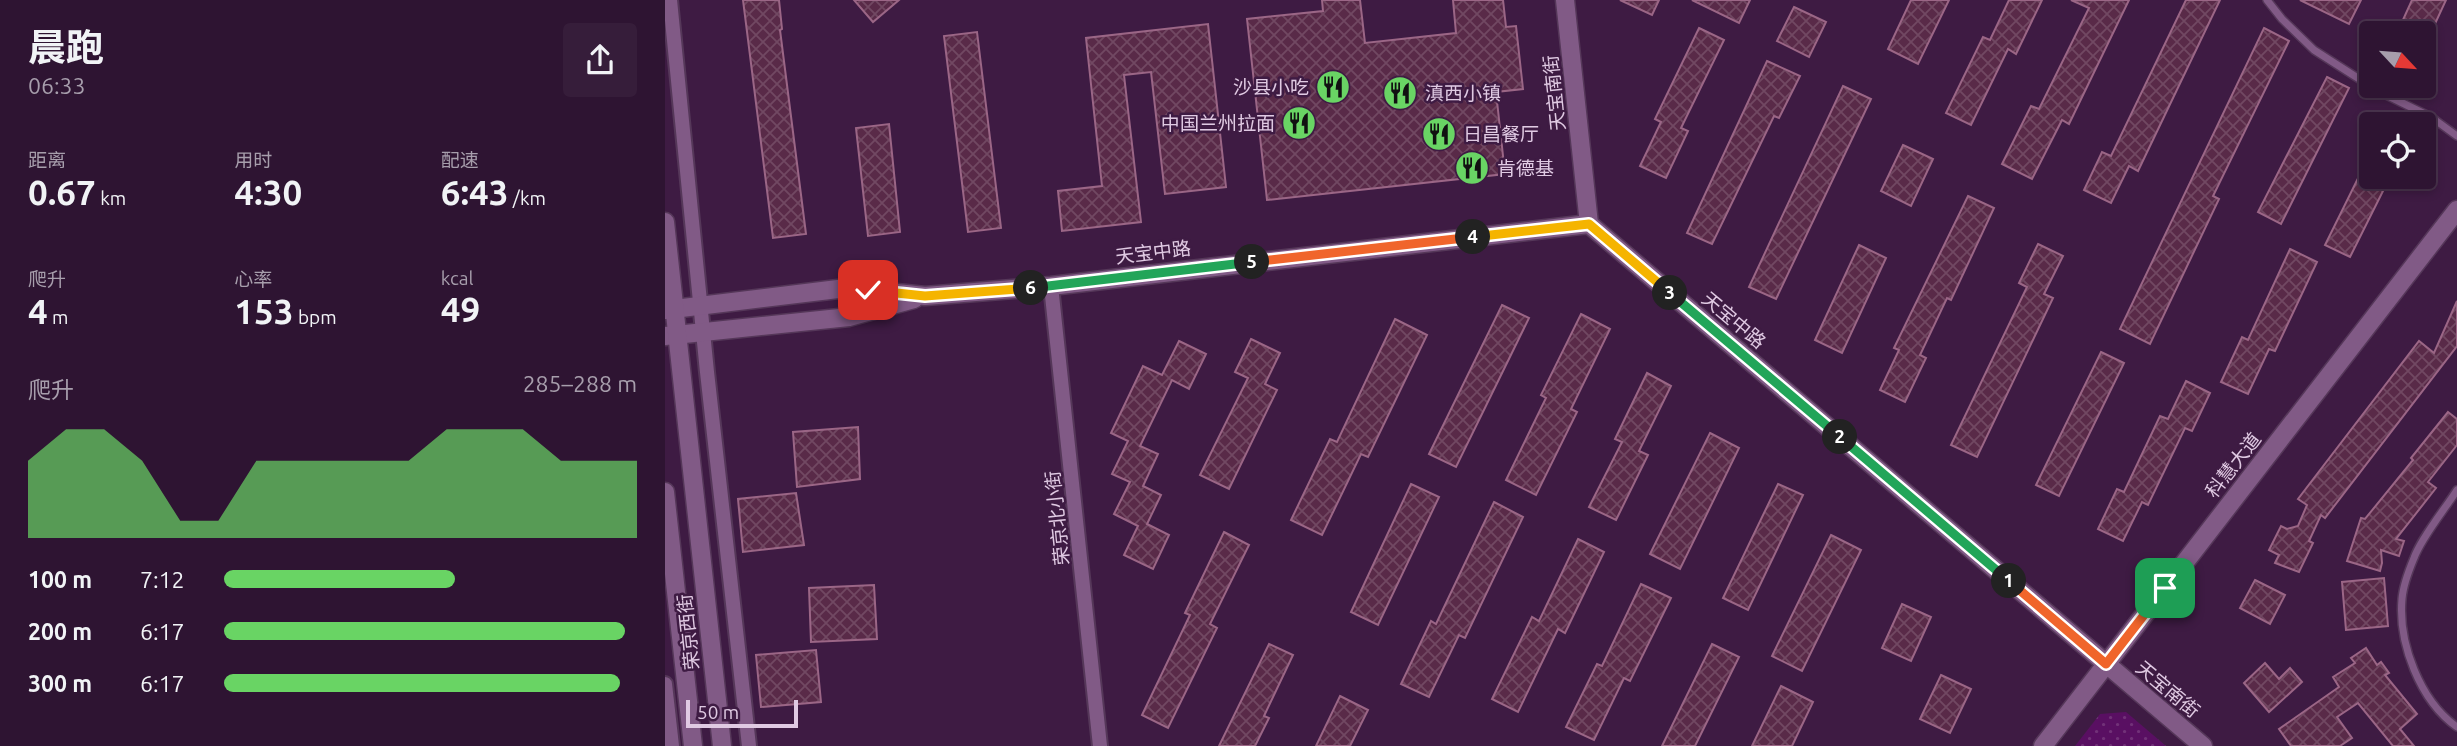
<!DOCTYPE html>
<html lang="zh">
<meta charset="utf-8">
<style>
:root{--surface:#2e1432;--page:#361d3a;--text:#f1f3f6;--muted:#a79eac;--line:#49334d;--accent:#69d464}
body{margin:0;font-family:Ubuntu,"Noto Sans SC",sans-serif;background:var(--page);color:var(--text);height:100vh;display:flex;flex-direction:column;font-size:26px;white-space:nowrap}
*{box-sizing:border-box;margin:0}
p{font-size:23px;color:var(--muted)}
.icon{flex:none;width:38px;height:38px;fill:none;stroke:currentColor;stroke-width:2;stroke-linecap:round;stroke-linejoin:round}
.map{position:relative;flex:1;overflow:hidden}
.details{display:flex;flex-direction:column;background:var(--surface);width:665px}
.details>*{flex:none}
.needle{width:46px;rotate:116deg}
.tools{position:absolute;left:1694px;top:21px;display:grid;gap:14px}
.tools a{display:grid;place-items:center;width:77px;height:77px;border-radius:7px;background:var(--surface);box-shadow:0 4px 10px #0003,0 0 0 2px var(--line);font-size:35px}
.scale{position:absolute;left:21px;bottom:18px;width:112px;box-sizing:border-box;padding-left:7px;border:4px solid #e0cae3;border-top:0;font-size:19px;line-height:24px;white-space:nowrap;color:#e0cae3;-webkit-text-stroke:5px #3e1b43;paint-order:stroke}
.pin{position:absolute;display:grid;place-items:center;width:60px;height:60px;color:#fff;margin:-30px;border-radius:14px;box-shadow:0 4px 10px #0006}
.km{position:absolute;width:35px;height:35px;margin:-18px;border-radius:50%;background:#222;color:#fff;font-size:19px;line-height:35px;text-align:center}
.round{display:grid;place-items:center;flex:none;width:74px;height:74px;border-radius:7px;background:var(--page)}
.head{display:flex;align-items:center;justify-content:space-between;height:119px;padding:0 28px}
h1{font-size:38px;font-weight:700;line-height:52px}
.stats{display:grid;grid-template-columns:repeat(3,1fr);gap:10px;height:119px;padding:7px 28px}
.stats div{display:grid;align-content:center}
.stats b{font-size:35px;font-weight:700}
.stats small{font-size:19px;font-weight:400}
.stats p{font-size:19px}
.chart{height:196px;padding:14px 28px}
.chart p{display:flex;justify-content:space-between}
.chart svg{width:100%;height:126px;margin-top:7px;fill:var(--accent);opacity:.7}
ul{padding:0 28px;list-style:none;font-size:23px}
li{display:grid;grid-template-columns:112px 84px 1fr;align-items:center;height:52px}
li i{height:18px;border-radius:9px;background:var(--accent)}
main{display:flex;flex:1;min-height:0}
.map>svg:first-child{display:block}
</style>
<main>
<section class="details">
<div class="head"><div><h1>晨跑</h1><p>06:33</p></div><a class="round"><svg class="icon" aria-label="share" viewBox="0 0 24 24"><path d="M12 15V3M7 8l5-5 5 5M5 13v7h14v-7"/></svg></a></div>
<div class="stats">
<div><p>距离</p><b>0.67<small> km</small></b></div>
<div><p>用时</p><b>4:30</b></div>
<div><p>配速</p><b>6:43<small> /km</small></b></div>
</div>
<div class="stats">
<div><p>爬升</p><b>4<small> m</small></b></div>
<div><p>心率</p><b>153<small> bpm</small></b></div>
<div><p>kcal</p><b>49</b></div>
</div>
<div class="chart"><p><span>爬升</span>285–288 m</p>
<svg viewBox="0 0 160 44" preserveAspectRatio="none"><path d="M0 44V17L10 6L20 6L30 17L40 38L50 38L60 17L70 17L80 17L90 17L100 17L110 6L120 6L130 6L140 17L150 17L160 17V44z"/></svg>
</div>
<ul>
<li><b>100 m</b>7:12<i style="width:56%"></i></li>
<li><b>200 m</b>6:17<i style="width:97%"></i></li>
<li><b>300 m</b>6:17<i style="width:96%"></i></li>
</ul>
</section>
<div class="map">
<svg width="1792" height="746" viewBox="0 0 1792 746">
<defs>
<pattern id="park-dots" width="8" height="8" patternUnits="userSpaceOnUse" patternTransform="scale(1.75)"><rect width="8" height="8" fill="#590f62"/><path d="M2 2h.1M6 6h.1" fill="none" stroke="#713178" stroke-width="1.8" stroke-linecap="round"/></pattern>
<pattern id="building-cross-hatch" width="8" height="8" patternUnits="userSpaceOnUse" patternTransform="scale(1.75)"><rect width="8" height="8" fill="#592a48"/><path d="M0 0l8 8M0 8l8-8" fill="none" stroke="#714862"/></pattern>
</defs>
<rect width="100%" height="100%" fill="#3e1b43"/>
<path fill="url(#park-dots)" d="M1461,712l40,34h-91l25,-32z"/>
<g fill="url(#building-cross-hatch)" stroke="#9b6686" stroke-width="2">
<path d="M78,0h36l3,29 -2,1 26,204 -33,4z"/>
<path d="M189,0h45l-26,22z"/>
<path d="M657,0h38l5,43 91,-10 -3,-33h50l3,27 10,-1 7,63 -27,3 9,82 -238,26 -20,-181 76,-8z"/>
<path d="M955,0h39l-7,15z"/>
<path d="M1027,0h58l-11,23z"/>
<path d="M1246,0h38l-31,64 -30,-15z"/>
<path d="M1344,0h33l-26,54 -8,-5 -37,76 -25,-12 37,-76 7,3z"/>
<path d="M1406,0h58l-60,124 -7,-4 -30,59 -30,-15 29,-58 8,3 50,-101z"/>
<path d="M1521,0h34l-82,171 -9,-5 -18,37 -27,-13 18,-38 9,4z"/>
<path d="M1635,0h61l-12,24z"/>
<path d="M1747,0h34l-18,39 -4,-2v-4h-27z"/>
<path d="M1129,7l32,15 -17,35 -32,-16z"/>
<path d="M543,24l18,163 -61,7 -14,-122 -27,3 17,147 -79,9 -4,-40 44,-5 -16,-148z"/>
<path d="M1034,28l25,12 -43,88 7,3 -22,47 -26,-12 21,-44 -6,-3z"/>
<path d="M1599,28l25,13 -76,155 6,3 -69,145 -30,-15z"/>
<path d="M312,32l24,196 -33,4 -24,-196z"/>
<path d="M1102,61l33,15 -21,42 -5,-2 -62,128 -25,-11z"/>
<path d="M1662,77l22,11 -68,136 -23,-12z"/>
<path d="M1178,86l28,13 -95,200 -27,-12z"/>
<path d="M224,124l11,108 -32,4 -12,-108z"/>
<path d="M1238,145l30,14 -22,47 -30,-15z"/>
<path d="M1706,152v25h19l-40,80 -25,-12z"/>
<path d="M1303,196l26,12 -43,92 -4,-2 -27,57 6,3 -21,44 -25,-12 19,-40 -5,-2z"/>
<path d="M1373,244l25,12 -19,38 9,4 -76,159 -26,-12 76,-158 -8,-4z"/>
<path d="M1194,245l27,13 -44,95 -27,-13z"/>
<path d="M1625,249l27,13 -42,89 -6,-2 -21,45 -27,-12 21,-45 6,3z"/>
<path d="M1792,301v45l-132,172 -4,-3 -12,26 4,2 -14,29 -24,-9 4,-8 -10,-5 12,-24 6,3 11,-3 9,-21 -9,-6 121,-158 15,12z"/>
<path d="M837,305l27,13 -73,149 -27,-13z"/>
<path d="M916,314l29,15 -39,80 6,3 -41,83 -30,-15 40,-82 -5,-3z"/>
<path d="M730,319l32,16 -59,122 -7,-3 -39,81 -31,-15 39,-81 7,3z"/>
<path d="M586,339l29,14 -15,31 12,6 -48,99 -29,-14 48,-97 -13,-6z"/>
<path d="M514,341l27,13 -17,35 -17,-9 -32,66 18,8 -15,32 18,9 -14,29 22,11 -16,34 -29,-14 14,-29 -24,-12 16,-32 -18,-8 16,-33 -17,-8 32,-67 19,9z"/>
<path d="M1436,352l23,11 -65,133 -23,-11z"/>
<path d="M982,373l24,13 -32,65 9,4 -32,65 -27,-13 33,-65 -7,-3z"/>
<path d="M1521,381l24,12 -18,38 -7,-3 -37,77 -6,-3 -19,39 -25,-12 19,-40 7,3 36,-76 8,3z"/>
<path d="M1783,412l9,7v26l-29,37 8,6 -40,51 8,2 -5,15 -18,-6 1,13 -2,8 -33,-10 14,-43 4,1 48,-59 -2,-2z"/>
<path d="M193,427l2,52 -63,8 -4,-55z"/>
<path d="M1045,433l29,15 -59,121 -30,-15z"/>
<path d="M746,484l28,13 -61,128 -27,-13z"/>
<path d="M1113,484l25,11 -55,115 -25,-12z"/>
<path d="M131,493l8,52 -61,7 -5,-53z"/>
<path d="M829,502l29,15 -58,121 -6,-3 -30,62 -28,-13 30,-63 5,3z"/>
<path d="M559,532l25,13 -39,79 7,4 -49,100 -26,-13 48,-100 -5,-2z"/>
<path d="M1166,535l30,15 -59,121 -30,-15z"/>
<path d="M913,539l26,13 -39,81 -7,-4 -40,83 -26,-13 40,-82 7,4z"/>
<path d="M1719,578l4,48 -42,4 -4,-48z"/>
<path d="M1590,580l30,15 -15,29 -30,-16z"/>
<path d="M976,584l30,14 -41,83 -6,-3 -30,62 -28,-13 31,-63 5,2z"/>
<path d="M209,585l3,54 -66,3 -2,-54z"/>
<path d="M1237,604l29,13 -20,44 -29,-13z"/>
<path d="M604,644l24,11 -29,61 5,2 -14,28h-36z"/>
<path d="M1047,644l27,13 -44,89h-33z"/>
<path d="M1701,648l11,17 4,-3 8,11 -4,2 32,39 -17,15 14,17h-21l-35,-43 -21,14 15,21 -12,8h-49l-12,-17 60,-42 -6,-10 22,-14 -4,-5z"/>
<path d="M151,650l5,52 -60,5 -5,-52z"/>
<path d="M1600,663l14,16 11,-11 12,14 -33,30 -25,-29z"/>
<path d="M1276,675l30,14 -21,44 -30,-14z"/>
<path d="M1116,686l32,16 -21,44h-40z"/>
<path d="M675,696l28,14 -18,36h-34z"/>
</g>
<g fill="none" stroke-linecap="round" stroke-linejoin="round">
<g stroke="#553759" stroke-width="10">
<g id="service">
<path d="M1602,0l15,19 32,31 64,41 53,26 26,19"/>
<path d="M1792,490c-12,19 -36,48 -43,68 -5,12 -11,28 -12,41 -4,44 18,102 55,128"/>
</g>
</g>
<g stroke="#553759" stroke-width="18">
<g id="minor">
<path d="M5,0l37,372 42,374"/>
<path d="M386,286l49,460"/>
<path d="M0,684l7,62"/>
</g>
</g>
<g stroke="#553759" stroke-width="21">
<g id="tertiary">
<path d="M900,0l24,224"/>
<path d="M0,310l173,-21 30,1 57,6 126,-10 538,-62 614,522"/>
<path d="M0,336l184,-19 65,-18"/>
<path d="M1378,746l414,-536"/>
</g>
</g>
<g stroke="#553759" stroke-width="21">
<g id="secondary">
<path d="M0,222l57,524"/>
<path d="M0,492l28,254"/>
</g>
</g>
<use href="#service" stroke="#815a86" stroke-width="7"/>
<use href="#minor" stroke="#815a86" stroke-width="14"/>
<use href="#tertiary" stroke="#815a86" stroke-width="18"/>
<use href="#secondary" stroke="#815a86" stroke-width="18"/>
</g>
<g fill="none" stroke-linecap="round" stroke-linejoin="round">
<g stroke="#fff" stroke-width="14">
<path id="split-1" d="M1344,581l97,83 59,-76"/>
</g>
<g stroke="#fff" stroke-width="14">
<path id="split-2" d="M1175,437l169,144"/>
</g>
<g stroke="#fff" stroke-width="14">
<path id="split-3" d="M1005,293l170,144"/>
</g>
<g stroke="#fff" stroke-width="14">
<path id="split-4" d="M808,237l116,-13 81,69"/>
</g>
<g stroke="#fff" stroke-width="14">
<path id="split-5" d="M587,262l221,-25"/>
</g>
<g stroke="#fff" stroke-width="14">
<path id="split-6" d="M366,288l221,-26"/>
</g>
<g stroke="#fff" stroke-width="14">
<path id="split-7" d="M203,290l57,6 106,-8"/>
</g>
<use href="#split-1" stroke="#f0652b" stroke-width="9"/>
<use href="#split-2" stroke="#22a559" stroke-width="9"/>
<use href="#split-3" stroke="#22a559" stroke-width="9"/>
<use href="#split-4" stroke="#f5b400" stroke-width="9"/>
<use href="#split-5" stroke="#f0652b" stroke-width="9"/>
<use href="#split-6" stroke="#22a559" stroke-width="9"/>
<use href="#split-7" stroke="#f5b400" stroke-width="9"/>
</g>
<defs>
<g id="restaurant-disc" transform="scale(1.75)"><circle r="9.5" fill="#69d464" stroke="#3e1b43"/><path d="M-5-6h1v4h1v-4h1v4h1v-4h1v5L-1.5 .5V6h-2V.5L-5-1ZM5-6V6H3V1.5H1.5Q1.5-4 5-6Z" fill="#111"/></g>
</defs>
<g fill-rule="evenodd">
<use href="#restaurant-disc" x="668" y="87"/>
<use href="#restaurant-disc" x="735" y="93"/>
<use href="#restaurant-disc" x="634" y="123"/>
<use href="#restaurant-disc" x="774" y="134"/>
<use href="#restaurant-disc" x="807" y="168"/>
</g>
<g text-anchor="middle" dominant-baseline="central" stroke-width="5" stroke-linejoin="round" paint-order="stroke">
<g font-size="19" fill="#e0cae3" stroke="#3e1b43" text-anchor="start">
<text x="644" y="87" text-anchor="end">沙县小吃</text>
<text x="760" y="93">滇西小镇</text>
<text x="610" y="123" text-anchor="end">中国兰州拉面</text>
<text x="798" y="134">日昌餐厅</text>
<text x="832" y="168">肯德基</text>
</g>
<g font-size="19" fill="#e0cae3" stroke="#3e1b43">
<text transform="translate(889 93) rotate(-96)">天宝南街</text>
<text transform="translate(488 252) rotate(-7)">天宝中路</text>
<text transform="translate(1069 320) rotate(40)">天宝中路</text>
<text transform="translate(1568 465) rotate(-52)">科慧大道</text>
<text transform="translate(392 518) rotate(-96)">荣京北小街</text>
<text transform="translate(23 632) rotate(-96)">荣京西街</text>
<text transform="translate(1503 689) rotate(40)">天宝南街</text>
</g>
</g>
</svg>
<div class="tools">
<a><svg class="needle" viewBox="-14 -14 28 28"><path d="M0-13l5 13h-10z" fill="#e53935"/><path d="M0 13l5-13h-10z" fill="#a79eac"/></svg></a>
<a><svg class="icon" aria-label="locate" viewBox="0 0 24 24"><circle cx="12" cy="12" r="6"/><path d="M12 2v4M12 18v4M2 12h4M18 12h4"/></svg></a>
</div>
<div class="scale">50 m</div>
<div class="pin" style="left:1500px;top:588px;background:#1e9e55"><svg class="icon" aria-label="arrive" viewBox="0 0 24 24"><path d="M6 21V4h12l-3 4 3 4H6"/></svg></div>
<div class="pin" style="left:203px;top:290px;background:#d93025"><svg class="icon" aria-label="check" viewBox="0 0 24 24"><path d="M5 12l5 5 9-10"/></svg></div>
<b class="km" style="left:1344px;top:581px">1</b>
<b class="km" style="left:1175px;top:437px">2</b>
<b class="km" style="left:1005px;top:293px">3</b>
<b class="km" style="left:808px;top:237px">4</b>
<b class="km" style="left:587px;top:262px">5</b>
<b class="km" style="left:366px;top:288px">6</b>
</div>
</main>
